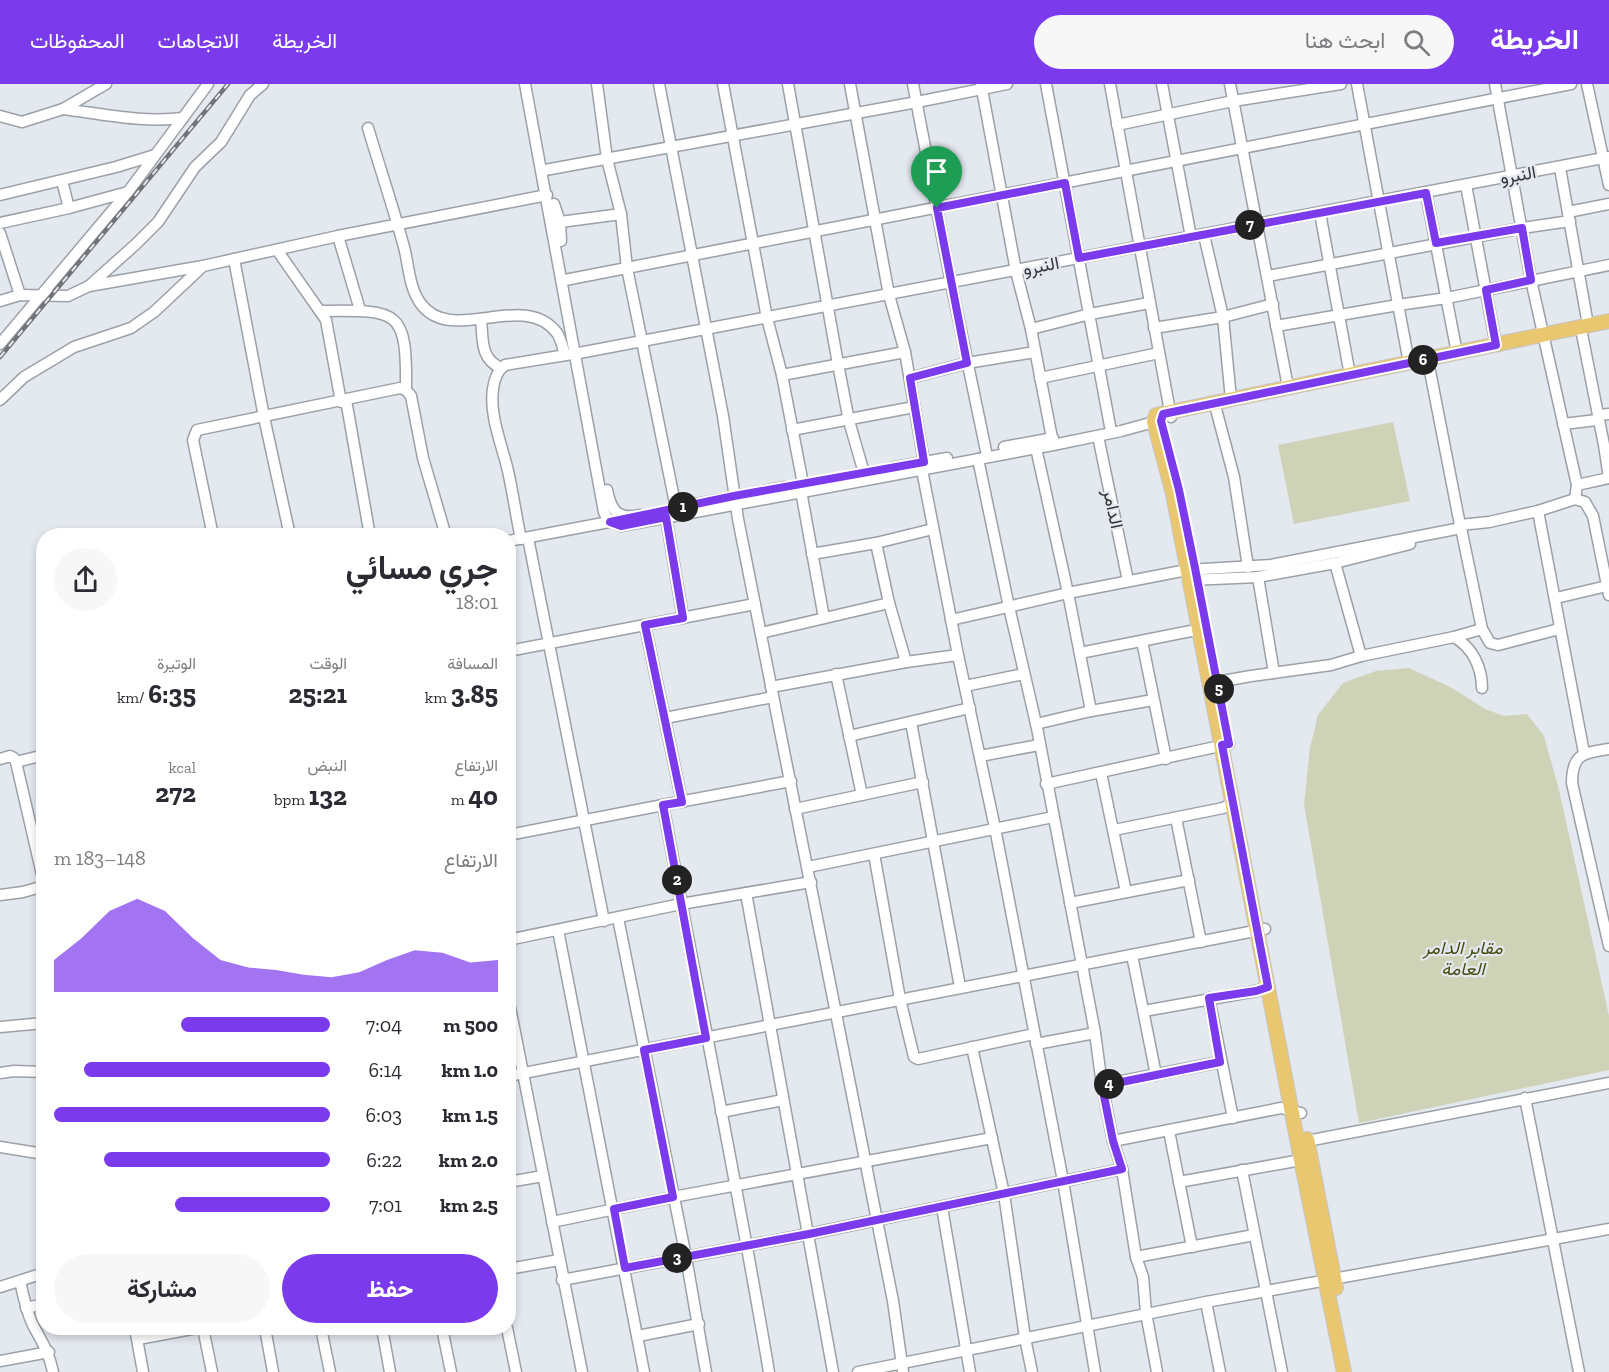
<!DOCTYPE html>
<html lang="ar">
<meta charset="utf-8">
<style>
:root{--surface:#fff;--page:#f7f7f7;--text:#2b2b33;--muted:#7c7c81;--accent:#7c3aed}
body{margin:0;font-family:"Zilla Slab",Vazirmatn,serif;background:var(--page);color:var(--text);direction:rtl;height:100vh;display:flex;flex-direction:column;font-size:22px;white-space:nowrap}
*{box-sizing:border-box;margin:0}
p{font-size:20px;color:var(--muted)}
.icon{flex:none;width:33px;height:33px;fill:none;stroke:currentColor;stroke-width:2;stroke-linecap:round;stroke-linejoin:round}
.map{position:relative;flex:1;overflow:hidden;direction:ltr}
.side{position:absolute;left:36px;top:444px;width:480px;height:807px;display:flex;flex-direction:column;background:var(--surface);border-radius:24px;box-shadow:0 3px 9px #0003;direction:rtl}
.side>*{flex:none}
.pin{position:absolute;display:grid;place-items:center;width:51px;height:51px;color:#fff;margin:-62px -26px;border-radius:50% 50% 50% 0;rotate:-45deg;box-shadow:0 0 6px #0007}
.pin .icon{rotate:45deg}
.km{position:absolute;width:30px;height:30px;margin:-15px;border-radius:50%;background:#222;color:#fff;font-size:16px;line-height:30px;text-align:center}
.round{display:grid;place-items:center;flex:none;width:63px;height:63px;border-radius:32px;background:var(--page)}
.headline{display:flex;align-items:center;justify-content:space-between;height:102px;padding:0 18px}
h1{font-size:33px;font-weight:700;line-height:45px}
.figures{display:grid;grid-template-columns:repeat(3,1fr);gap:9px;height:102px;padding:6px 18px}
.figures div{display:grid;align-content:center}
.figures b{font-size:26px;font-weight:700}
.figures small{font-size:16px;font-weight:400}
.figures p{font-size:16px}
.chart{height:168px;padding:12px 18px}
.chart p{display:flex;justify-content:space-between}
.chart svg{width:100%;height:108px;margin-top:6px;fill:var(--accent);opacity:.7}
.primary-button{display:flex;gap:12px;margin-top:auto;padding:12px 18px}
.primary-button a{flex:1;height:69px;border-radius:36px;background:var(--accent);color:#fff;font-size:24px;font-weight:700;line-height:69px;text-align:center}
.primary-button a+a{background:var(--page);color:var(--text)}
ul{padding:0 18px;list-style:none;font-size:20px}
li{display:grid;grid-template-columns:96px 72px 1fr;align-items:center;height:45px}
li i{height:15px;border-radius:8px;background:var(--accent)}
header{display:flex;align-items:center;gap:36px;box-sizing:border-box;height:84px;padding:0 30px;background:var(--accent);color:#fff}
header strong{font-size:28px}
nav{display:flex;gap:33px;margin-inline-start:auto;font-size:21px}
.search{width:420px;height:54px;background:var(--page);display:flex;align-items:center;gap:15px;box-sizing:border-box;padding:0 21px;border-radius:33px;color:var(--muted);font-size:22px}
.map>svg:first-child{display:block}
</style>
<header>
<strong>الخريطة</strong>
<div class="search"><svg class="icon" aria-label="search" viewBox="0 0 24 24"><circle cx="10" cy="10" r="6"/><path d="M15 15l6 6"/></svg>ابحث هنا</div>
<nav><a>الخريطة</a><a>الاتجاهات</a><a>المحفوظات</a></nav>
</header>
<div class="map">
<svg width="1609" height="1288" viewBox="0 0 1609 1288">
<rect width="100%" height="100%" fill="#e4e8ef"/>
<g fill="#ced2b7">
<path d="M1393,338l17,79 -116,23 -16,-79z"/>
<path d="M1409,584l43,20 33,21 19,7 23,-2 17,22 15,54 50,226v54l-250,53 -55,-319 6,-56 8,-33 25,-32 33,-12z"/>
</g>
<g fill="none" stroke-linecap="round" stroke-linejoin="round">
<g stroke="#9ca0a7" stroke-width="13">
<g id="minor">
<path d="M525,0l79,428c3,8 9,11 17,14l432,-81 68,-14 33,-9"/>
<path d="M597,0l10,75 14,55 6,54 49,240"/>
<path d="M659,0l64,332 15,103 155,782 10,71"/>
<path d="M723,0l44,234 15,57 21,109"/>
<path d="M788,0l50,280 11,57 15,52"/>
<path d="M850,0l39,211 16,57 19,110"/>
<path d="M913,0l38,199 35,168"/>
<path d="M981,0l35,187 15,58 21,109"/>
<path d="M1046,0l64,342"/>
<path d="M1110,0l61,333"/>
<path d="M1162,0l29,153"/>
<path d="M1230,0l58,303"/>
<path d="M1357,0l52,279"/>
<path d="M1495,0l36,196 46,205 -2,14"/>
<path d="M1587,0l22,101"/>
<path d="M63,25c39,5 80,14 120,9"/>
<path d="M0,32l22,6 41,-13 43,-25"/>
<path d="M1117,41l116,-24 108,-17"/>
<path d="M368,44c12,40 25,79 36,119 5,19 5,41 17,57 31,42 103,-15 136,29 4,6 6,15 8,22"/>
<path d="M1560,84l28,157"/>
<path d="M545,86l372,-68 90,-18"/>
<path d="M62,97l7,27"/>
<path d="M1466,101l30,160"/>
<path d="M1426,109l31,160"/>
<path d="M0,111l116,-28 39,-12"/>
<path d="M554,120l6,18 1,19"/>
<path d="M1568,128l41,-8"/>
<path d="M1320,129l30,162"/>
<path d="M560,138l61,-8"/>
<path d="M0,139l69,-15 59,-16"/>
<path d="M0,149l20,62"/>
<path d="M1204,151l19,82 8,82"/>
<path d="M338,152l22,74"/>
<path d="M277,166l49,70 15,82"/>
<path d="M234,175l30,158 26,119"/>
<path d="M1268,192l254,-48 48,-7"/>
<path d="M565,196l1006,-196"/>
<path d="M89,202l47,-42 22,-22 37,-55 26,-25 29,-47 13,-11"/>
<path d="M0,217l20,-6 48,1 21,-10 114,-20"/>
<path d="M321,227c78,-1 86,-2 85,79"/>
<path d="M481,235c2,20 -1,40 20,49"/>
<path d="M1276,242l122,-21 49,-7 162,-33"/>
<path d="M1154,244l69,-11 50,-13"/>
<path d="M1031,245l59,-15 59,-11"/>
<path d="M1582,250l22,111 5,33"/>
<path d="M0,260l128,-152 80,-108"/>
<path d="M579,269l1030,-196"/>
<path d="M1429,282l31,159"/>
<path d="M782,291l123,-23"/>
<path d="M910,294l57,-15 68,-11"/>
<path d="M1040,294l119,-25"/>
<path d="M0,316l24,-23 50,-30 57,-19 23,-16 49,-46 135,-30 209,-41"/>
<path d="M346,316l24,136"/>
<path d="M1216,325l18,68 14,90"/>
<path d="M1563,340l34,-4 1,-5 11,-1"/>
<path d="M792,346l122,-23"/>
<path d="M1098,352l30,145"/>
<path d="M1004,363l49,-9"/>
<path d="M1036,364l32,145 23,118 62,-11"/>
<path d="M978,375l31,148 28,121 58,305 7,52 11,56 9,28 14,88 7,20 3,36 11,59"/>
<path d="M891,384l56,-10"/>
<path d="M922,386l36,185 37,173 68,353 32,191"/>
<path d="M1577,401l32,-7"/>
<path d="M607,406c4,20 10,30 33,25"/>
<path d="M801,407l23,127"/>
<path d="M676,424l109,-21"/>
<path d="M1538,427l46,242"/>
<path d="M666,433l17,101"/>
<path d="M1461,444l21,101 8,14 8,2 61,-16"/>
<path d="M213,452l-20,-96 4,-10 203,-42 6,2 5,6 12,62 23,78"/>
<path d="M528,454l76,383"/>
<path d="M521,455c-5,-23 -8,-46 -13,-68 -6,-26 -19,-56 -15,-82 1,-9 5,-19 12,-24l67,-11"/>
<path d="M508,457l106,-20"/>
<path d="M876,459l13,60 17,59"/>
<path d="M812,470l64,-11 57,-14"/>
<path d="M1335,479l75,-19"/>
<path d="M1258,493l16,96"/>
<path d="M1190,496l68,-3 77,-14 26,93"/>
<path d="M1556,514l51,-12"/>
<path d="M951,536l117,-27 119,-23 84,-5 190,-37 -1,-3 29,-3 49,-11 37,-12 10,3 8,14 16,79"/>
<path d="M645,541l37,177"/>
<path d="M761,549l128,-30"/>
<path d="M1454,553c18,10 28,30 28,51"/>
<path d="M1142,557l24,118"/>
<path d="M508,567l247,-47"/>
<path d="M1080,569l116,-23 3,-4"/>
<path d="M836,590l26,121"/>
<path d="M1217,598l34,-6 80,-11 30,-9 93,-19 28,-8"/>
<path d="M965,602l59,-12"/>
<path d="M771,603l135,-25 52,-7"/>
<path d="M665,634l108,-21"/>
<path d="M911,638l49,265"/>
<path d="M1036,640l55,-13"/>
<path d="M849,652l121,-28"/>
<path d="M1609,665c-25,4 -37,4 -37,34l37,163"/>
<path d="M980,672l59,-11"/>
<path d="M0,675l10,-3 4,2 2,4 28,121"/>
<path d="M16,678l28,-7"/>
<path d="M1101,689l25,119"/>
<path d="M1046,700l183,-40"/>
<path d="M663,721l128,-24"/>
<path d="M795,725l128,-27"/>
<path d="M1176,734l25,124"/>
<path d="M1114,746l109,-22 10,-5"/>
<path d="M508,751l155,-30c35,189 74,377 106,567"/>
<path d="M874,770l26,145 14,58 4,2 116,-25"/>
<path d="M808,783l245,-50"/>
<path d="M746,809l87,479"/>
<path d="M0,811l23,-3 21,-6"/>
<path d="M1070,819l119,-23"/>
<path d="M618,834l68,339 20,115"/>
<path d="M558,846l86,442"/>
<path d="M508,856l173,-36 130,-22"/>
<path d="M1132,871l24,120"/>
<path d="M508,913l74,375"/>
<path d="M1209,914l24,120"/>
<path d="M1144,927l112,-20 12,-4"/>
<path d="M0,943l44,-4"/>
<path d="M1036,960l59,-11"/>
<path d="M972,963l32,147 21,144 7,34"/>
<path d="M0,989l14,-2 30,1"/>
<path d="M508,992l757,-147"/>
<path d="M1102,1001l118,-23"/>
<path d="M1525,1014l54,274"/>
<path d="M721,1028l62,-12"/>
<path d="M1169,1047l23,116"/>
<path d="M1113,1057l168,-33 20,5"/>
<path d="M1307,1057l302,-58"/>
<path d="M0,1063l44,7"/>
<path d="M1242,1086l40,202"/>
<path d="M508,1098l35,-6"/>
<path d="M1179,1098l122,-22"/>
<path d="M942,1123l28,165"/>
<path d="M552,1138l121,-25 319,-59"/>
<path d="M1136,1173l118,-22"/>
<path d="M508,1185l51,-9"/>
<path d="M562,1196l247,-46 313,-65"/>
<path d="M20,1197c3,14 6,29 12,42 10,20 16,26 21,49"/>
<path d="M0,1203l44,-14"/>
<path d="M1206,1218l14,70"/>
<path d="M26,1224l18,-4"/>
<path d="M135,1244l8,44"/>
<path d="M203,1244l9,44"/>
<path d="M265,1244l8,44"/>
<path d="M321,1244l9,44"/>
<path d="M382,1244l8,44"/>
<path d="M442,1244l9,44"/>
<path d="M507,1244l9,44"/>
<path d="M638,1252l61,-12"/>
<path d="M138,1255l59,-11"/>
<path d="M0,1277l49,-9"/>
<path d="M858,1288l348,-70 403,-73"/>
</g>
</g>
<g stroke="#c6c6c7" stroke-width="16">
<g id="major">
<path d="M1307,1055l29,149"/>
<path d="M1344,1288l-43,-212 -128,-666 -19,-72 2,-7 453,-94"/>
</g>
</g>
<use href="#minor" stroke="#fff" stroke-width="10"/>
<use href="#major" stroke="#e9c670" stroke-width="14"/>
<g stroke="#717378" stroke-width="4.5">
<path id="rail" d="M0,273l228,-273"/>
</g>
<use href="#rail" stroke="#e4e8ef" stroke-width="2" stroke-dasharray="7" stroke-linecap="butt"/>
</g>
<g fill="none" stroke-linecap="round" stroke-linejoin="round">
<g stroke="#fff" stroke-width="12">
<path id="route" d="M1065,99l14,75 347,-65 10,50 86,-15 9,52 -45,10 10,55 -333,69 -2,7 18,69 16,78 34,176 -7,1 46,242 -12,4 -47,7 11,64 -118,24 11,55 9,28 -313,65 -184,34 -11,-59 59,-12 -29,-147 62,-12 -43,-233 19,-3 -37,-177 38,-7 -17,-101 -45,9 -11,-4 124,-26 190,-34 -14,-84 57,-15 -30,-155z"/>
</g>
<use href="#route" stroke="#7c3aed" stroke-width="8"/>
</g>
<g text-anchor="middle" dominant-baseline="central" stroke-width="4.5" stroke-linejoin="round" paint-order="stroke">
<g font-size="18" fill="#343538" stroke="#e4e8ef">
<text transform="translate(1518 91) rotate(-10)">النبرو</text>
<text transform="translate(1041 182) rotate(-11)">النبرو</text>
<text transform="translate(1113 425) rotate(78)">الدامر</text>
</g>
<g font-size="18" font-style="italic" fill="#474b0d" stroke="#e4e8ef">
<text x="1463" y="864">مقابر الدامر<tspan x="1463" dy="21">العامة</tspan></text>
</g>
</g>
</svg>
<div class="pin" style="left:937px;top:124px;background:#1e9e55"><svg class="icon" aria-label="arrive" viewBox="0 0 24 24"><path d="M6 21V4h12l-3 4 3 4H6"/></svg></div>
<b class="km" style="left:683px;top:423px">1</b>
<b class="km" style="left:677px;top:796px">2</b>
<b class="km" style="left:677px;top:1174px">3</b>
<b class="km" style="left:1109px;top:1000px">4</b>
<b class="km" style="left:1219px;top:605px">5</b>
<b class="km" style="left:1423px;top:276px">6</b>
<b class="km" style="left:1250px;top:141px">7</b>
<section class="side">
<div class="headline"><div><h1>جري مسائي</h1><p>18:01</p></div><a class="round"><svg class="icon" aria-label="share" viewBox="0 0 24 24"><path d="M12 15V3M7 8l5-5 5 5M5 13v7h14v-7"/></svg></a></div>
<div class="figures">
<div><p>المسافة</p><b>3.85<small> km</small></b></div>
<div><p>الوقت</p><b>25:21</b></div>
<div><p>الوتيرة</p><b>6:35<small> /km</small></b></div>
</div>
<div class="figures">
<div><p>الارتفاع</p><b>40<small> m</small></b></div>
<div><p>النبض</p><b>132<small> bpm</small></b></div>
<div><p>kcal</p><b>272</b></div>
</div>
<div class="chart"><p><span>الارتفاع</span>148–183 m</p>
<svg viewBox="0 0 160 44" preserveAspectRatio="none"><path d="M0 44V31L10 22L20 11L30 6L40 11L50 22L60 31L70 34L80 35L90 37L100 38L110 36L120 31L130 27L140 28L150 32L160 31V44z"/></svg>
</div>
<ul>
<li><b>500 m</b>7:04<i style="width:54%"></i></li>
<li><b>1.0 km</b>6:14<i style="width:89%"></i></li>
<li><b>1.5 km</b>6:03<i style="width:100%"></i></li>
<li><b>2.0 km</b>6:22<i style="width:82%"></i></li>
<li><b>2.5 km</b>7:01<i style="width:56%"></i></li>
</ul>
<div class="primary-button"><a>حفظ</a><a>مشاركة</a></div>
</section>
</div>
